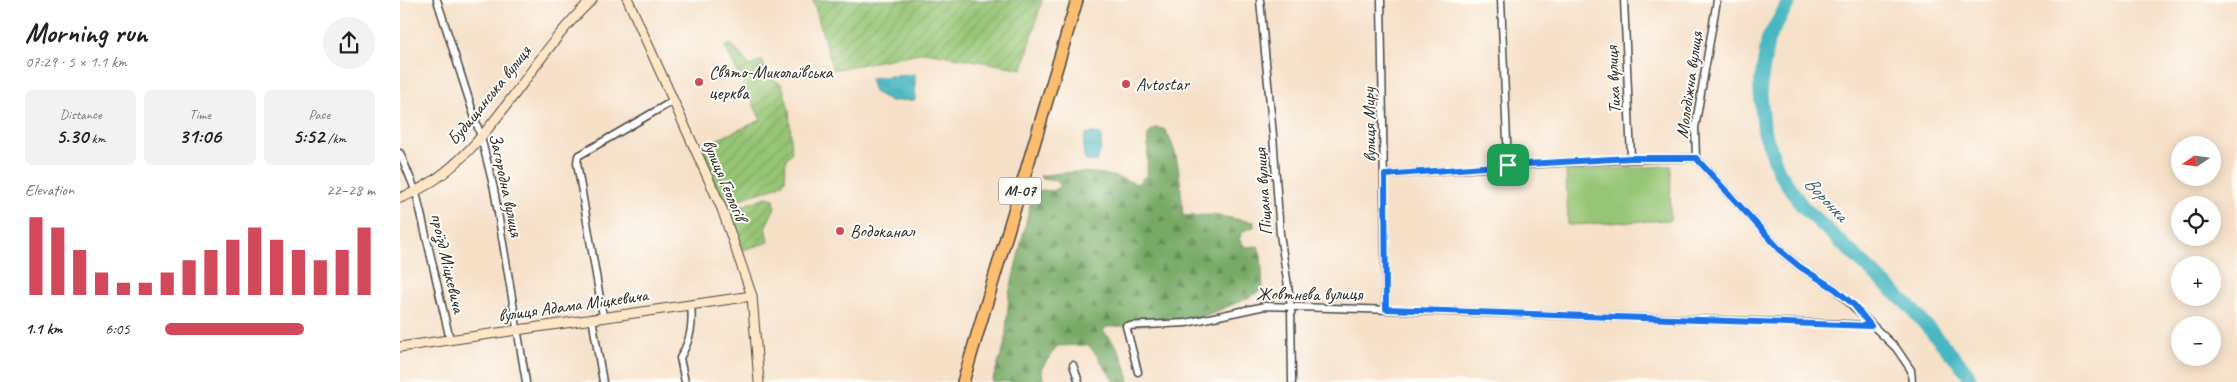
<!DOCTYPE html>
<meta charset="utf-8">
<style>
:root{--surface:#fff;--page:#f2f2f2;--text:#222;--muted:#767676;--accent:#d1495b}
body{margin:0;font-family:Caveat,sans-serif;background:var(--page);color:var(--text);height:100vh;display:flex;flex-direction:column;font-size:19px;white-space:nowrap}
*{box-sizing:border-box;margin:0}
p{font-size:16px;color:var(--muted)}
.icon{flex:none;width:28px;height:28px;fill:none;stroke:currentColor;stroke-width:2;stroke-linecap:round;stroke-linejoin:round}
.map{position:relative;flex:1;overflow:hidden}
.details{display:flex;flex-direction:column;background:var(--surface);width:400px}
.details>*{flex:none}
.needle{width:32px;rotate:257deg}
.fabs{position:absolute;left:1771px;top:136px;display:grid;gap:10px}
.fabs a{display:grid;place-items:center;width:50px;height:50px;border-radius:50%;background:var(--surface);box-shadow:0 2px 12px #0003;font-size:25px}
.pin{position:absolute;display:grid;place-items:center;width:42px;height:42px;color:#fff;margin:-21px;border-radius:10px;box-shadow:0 2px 8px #0006}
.round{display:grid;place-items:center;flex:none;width:52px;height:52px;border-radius:26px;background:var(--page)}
.summary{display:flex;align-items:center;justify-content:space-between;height:85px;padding:0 25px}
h1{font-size:28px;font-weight:700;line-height:38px}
.stats{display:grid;grid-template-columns:repeat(3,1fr);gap:8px;height:85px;padding:5px 25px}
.stats div{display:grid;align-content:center;border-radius:8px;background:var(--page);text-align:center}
.stats b{font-size:21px;font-weight:700}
.stats small{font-size:14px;font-weight:400}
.stats p{font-size:14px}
.chart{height:140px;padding:10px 25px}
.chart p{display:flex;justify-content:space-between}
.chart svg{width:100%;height:90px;margin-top:5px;stroke:var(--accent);stroke-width:6}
ul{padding:0 25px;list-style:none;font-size:16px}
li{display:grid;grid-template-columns:80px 60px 1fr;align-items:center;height:38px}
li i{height:12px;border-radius:6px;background:var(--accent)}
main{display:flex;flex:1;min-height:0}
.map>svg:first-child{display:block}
</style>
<main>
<section class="details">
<div class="summary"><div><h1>Morning run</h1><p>07:29 · 5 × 1.1 km</p></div><a class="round"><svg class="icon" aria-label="share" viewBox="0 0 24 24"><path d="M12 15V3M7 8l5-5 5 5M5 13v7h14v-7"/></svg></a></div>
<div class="stats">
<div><p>Distance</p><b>5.30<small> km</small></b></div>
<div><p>Time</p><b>31:06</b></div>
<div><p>Pace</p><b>5:52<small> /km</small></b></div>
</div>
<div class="chart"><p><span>Elevation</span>22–28 m</p>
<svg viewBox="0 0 160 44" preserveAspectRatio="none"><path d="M5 44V6M15 44V11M25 44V22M35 44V33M45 44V38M55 44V38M65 44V33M75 44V27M85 44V22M95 44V17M105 44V11M115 44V17M125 44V22M135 44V27M145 44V22M155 44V11"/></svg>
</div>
<ul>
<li><b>1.1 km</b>6:05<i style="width:66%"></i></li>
</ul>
</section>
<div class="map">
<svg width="1837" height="382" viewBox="0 0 1837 382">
<defs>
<pattern id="forest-firs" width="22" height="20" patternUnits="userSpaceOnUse" patternTransform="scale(1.25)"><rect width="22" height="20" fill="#78aa66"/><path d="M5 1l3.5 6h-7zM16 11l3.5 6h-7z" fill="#638b54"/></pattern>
<pattern id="garden-furrows" width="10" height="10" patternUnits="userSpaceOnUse" patternTransform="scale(1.25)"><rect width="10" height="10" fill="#96c574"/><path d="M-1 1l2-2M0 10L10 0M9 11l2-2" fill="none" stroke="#81a965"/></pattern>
<pattern id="water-ripples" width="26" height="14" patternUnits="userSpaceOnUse" patternTransform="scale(1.25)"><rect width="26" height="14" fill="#48b7c1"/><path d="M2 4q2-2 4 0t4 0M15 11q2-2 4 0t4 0" fill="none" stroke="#3c959d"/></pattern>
</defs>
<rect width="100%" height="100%" fill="#fdfcf7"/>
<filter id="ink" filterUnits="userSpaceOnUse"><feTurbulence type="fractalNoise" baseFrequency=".02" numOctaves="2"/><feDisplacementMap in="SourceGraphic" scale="10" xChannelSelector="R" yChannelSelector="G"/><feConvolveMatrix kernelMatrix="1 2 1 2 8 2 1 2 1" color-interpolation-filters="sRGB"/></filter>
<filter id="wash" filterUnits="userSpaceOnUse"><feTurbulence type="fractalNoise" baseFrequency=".0096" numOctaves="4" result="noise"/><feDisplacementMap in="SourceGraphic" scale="20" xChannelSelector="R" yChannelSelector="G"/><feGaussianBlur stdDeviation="1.12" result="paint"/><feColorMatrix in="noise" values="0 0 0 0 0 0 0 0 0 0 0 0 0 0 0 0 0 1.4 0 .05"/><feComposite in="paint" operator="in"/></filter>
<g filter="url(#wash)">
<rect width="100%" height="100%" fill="#f6e0c8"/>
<path fill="url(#forest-firs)" stroke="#526a48" d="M754,128l10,1c17,24 16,58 19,87l30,-1 41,7v5l-11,4 -4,8 6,8 13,-1 3,9 2,34 -17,10 -54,22 -85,6 -4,4c18,18 21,27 26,51h-14c-10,-12 -15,-25 -27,-37l-31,1 -16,23 3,13h-52l13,-39 4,-49 23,-97 9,-7 12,1 8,-5 -4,-5 -15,-2 -2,-3c36,-6 62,-6 97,8l10,-10 1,-39z"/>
<g fill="url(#garden-furrows)" stroke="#607850">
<path d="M413,0h229l-19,69 -98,-17 -92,18z"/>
<path d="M331,44l19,22 12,-6 8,17 12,8 7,24 3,43 -6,7 -1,22 -6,5 -50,17 -8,-4 -21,-52 61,-27 -36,-73z"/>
<path d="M366,197l8,2 1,8 -10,21 4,14 -26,8 -13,-36 2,-4z"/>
</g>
<path fill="#96c574" stroke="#607850" d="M1271,166l-1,54 -102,5 -2,-54z"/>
<g fill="url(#water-ripples)" stroke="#3a7176">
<path d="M515,74v26l-24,1 -17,-9 -4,-14z"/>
<path d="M693,133l8,1v15l-4,12h-11c-4,-8 -3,-19 0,-27z"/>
</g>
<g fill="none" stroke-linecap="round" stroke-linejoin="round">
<path stroke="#48b7c1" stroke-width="14" d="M1390,0l-22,39 -8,49 4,43 15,41 23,34 107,100 58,66 4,10"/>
</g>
</g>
<g filter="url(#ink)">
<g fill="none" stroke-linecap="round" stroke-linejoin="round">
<g stroke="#494643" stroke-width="9">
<g id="street">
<path d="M37,0l44,137 13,52 32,193"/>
<path d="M860,0l13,135 7,99 11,72 1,76"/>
<path d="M981,0l5,309"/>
<path d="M1101,0l7,165"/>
<path d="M1224,0l7,158"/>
<path d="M1317,0l-22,128 1,30 87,95 17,14 35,22 61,59 15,22 1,12"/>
<path d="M0,153l16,39 34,148"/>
<path d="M985,175c104,-8 207,-16 311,-17"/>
<path d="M203,316l-26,-153 1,-7 95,-55"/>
<path d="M192,318l11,64"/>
<path d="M673,365l6,17"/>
<path d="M738,372l-12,-46 60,-3 79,-17 606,19"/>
<path d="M285,382l-5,-24c11,-19 13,-33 11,-54"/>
</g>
</g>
<g stroke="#494643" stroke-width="11">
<g id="secondary">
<path d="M228,0l94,209 30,87 7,86"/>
<path d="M0,198c86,-32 126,-139 192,-198"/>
<path d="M0,347l352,-51"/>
</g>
</g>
<g stroke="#494643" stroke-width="14">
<path id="highway" d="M563,382l114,-382"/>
</g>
<use href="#street" stroke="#fff" stroke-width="6"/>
<use href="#secondary" stroke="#fee5c5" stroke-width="9"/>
<use href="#highway" stroke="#fcbd6e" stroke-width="11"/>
</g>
</g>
<g fill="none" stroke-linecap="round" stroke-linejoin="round" filter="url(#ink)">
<g stroke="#fff" stroke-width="10">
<path id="route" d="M1231,158h65l87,95 17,14 35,22 19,16 17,21 -485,-17 -1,-134 123,-10z"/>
</g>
<use href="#route" stroke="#1a73e8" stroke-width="6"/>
</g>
<g fill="#d1495b" stroke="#fdfcf7" stroke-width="2">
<circle cx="299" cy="82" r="5"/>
<circle cx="726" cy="84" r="5"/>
<circle cx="440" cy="231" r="5"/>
</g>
<g text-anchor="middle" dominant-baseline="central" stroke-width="4" stroke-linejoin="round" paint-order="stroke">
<rect fill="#fdfcf7" stroke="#6a6a68" stroke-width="1" x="599" y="177.5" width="42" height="27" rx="4"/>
<g font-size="16" font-weight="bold" fill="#2b2b2b">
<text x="620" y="191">М-07</text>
</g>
<g font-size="18" fill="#2b2b2b" stroke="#fdfcf7" text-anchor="start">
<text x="309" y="72">Свято-Миколаївська<tspan x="309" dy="21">церква</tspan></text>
<text x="736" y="84">Avtostar</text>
<text x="450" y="231">Водоканал</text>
</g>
<g font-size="18" fill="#2b2b2b" stroke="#fdfcf7">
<text transform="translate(1213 80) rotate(-93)">Тиха вулиця</text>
<text transform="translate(1289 85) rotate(-82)">Молодіжна вулиця</text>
<text transform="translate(89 95) rotate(-51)">Будищанська вулиця</text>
<text transform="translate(969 125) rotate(-91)">вулиця Миру</text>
<text transform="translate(325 180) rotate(67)">вулиця Геологів</text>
<text transform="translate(106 185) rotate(78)">Загородна вулиця</text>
<text transform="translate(863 192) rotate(-94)">Піщана вулиця</text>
<text transform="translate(48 263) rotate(77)">проїзд Міцкевича</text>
<text x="909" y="294">Жовтнева вулиця</text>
<text transform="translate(173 305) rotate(-8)">вулиця Адама Міцкевича</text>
</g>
<g font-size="19" font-style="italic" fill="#376367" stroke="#fdfcf7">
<text transform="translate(1426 199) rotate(47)">Воронка</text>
</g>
</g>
</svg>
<div class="fabs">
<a><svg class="needle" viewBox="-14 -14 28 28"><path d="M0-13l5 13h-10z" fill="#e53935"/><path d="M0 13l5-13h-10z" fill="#767676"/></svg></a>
<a><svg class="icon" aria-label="locate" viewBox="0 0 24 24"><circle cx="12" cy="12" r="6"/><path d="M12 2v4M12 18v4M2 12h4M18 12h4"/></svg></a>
<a>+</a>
<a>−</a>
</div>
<div class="pin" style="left:1108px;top:165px;background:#1e9e55"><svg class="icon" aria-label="arrive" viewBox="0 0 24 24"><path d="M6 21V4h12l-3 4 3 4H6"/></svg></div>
</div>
</main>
